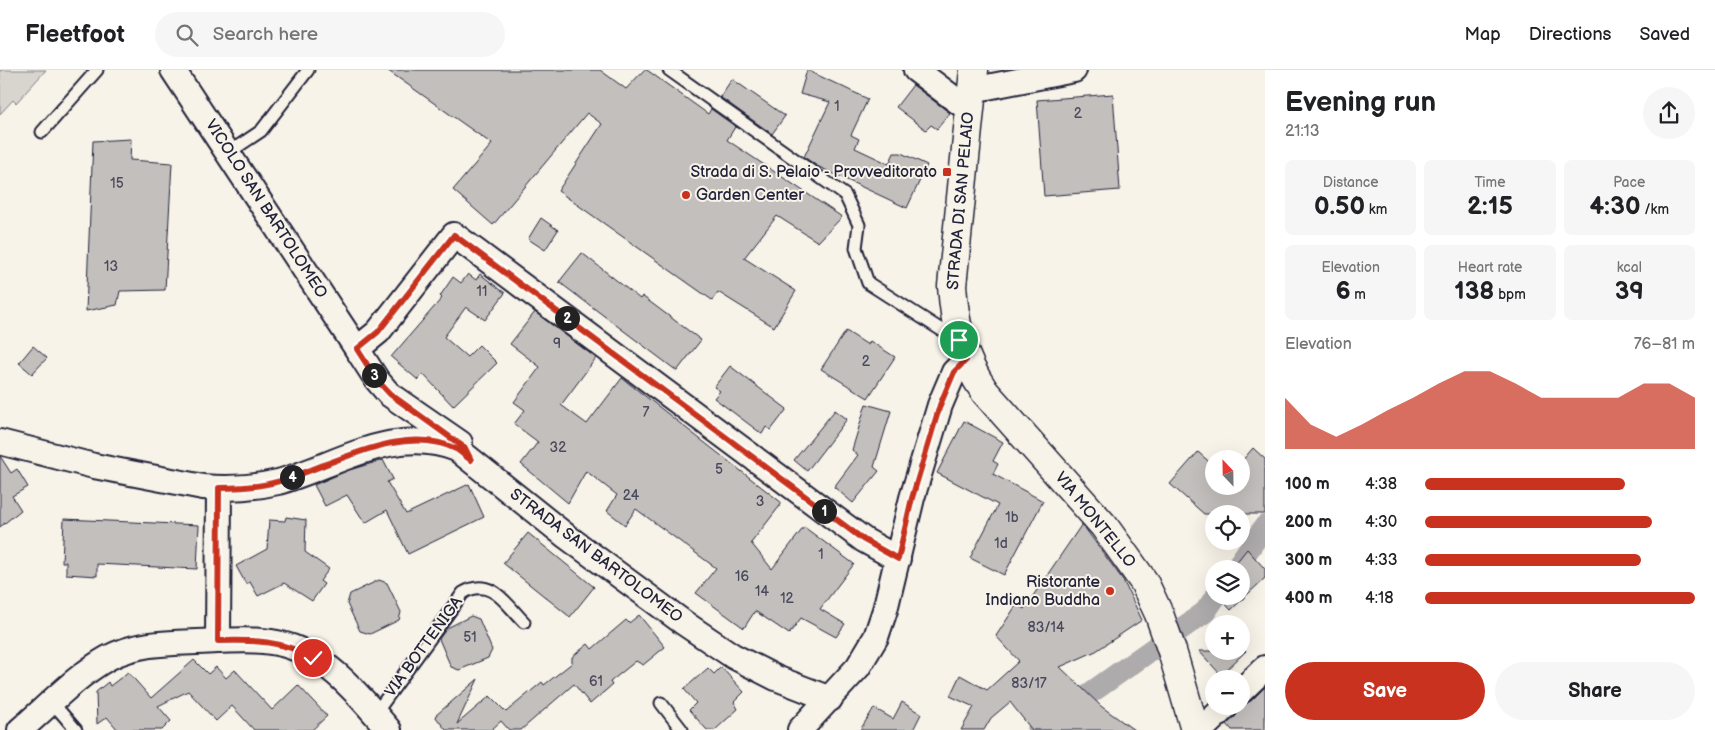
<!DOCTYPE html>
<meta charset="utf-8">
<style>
:root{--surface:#fff;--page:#f6f6f6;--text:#202124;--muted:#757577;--line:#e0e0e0;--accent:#c8321e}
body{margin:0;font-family:"Balsamiq Sans",sans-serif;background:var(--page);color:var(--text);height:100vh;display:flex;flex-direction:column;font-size:19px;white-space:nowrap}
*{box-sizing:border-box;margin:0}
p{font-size:16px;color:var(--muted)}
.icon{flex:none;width:28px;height:28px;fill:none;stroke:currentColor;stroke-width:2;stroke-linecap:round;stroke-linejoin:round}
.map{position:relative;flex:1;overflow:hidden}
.drawer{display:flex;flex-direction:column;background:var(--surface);width:450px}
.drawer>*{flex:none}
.needle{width:32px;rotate:338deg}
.fabs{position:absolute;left:1205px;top:380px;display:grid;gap:10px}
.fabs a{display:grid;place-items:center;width:45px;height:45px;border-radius:50%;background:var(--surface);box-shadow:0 5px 20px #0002;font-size:25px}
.pin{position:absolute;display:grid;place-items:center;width:42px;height:42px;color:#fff;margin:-21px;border:2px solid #fff;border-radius:50%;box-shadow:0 1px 5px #0007}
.km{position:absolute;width:25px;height:25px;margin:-12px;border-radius:50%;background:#222;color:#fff;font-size:14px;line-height:25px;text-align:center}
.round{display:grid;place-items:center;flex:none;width:52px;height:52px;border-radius:26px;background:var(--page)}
.head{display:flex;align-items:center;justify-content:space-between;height:85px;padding:0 20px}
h1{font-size:28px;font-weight:600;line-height:38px}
.stats{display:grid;grid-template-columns:repeat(3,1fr);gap:8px;height:85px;padding:5px 20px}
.stats div{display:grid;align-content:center;border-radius:8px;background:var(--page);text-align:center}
.stats b{font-size:25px;font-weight:600}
.stats small{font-size:14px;font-weight:400}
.stats p{font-size:14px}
.chart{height:140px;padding:10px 20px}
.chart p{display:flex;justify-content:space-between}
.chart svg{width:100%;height:90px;margin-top:5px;fill:var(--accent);opacity:.7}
.action{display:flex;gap:10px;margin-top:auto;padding:10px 20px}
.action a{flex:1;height:58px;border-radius:30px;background:var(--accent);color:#fff;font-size:20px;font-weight:600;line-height:58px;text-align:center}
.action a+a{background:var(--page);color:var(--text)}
ul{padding:0 20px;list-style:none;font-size:16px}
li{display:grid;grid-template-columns:80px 60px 1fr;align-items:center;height:38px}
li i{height:12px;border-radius:6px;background:var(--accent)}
header{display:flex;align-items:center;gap:30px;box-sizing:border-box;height:70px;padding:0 25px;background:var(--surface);border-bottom:1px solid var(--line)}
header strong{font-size:24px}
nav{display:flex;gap:28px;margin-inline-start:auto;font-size:18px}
.search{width:350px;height:45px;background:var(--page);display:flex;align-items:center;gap:12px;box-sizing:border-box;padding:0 18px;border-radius:28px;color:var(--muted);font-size:19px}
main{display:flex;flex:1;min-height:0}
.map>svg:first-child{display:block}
</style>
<header>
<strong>Fleetfoot</strong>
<div class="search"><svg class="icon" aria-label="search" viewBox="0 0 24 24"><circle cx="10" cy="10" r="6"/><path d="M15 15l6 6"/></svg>Search here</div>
<nav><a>Map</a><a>Directions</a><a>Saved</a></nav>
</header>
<main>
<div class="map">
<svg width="1265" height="660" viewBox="0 0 1265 660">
<rect width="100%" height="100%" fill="#f7f3e8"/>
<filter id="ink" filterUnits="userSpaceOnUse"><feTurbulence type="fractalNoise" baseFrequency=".02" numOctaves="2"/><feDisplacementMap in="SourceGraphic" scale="10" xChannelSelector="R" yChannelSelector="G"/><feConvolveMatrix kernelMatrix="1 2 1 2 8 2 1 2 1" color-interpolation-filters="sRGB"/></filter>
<g filter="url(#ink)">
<path fill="#d8d5cf" stroke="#7d7c85" d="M0,0h46l-30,33 -3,-3 -13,14z"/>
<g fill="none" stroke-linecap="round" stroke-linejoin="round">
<g stroke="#aeabad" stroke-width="22">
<path d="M1235,499l30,-43"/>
<path d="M1038,660l167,-118 11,-16"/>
</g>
</g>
<g fill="#c2bfbd" stroke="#22223b">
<path d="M387,0h213l26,19 18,-19h3l61,44 3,-5 28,20 -4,-2 -8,13 115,77 -24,25 -41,-26 -33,42 52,33 -22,36 -56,-35 -6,8 -154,-109 44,-67 -15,-11 -94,112 -40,-35 39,-46z"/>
<path d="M807,0l61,29 -17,36 8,4 -4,9 34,16 5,-11h7l26,12 -20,43 -90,-42 -13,-9 26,-55 -30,-8z"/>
<path d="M732,9l53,37 -13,18 -52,-37z"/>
<path d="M913,15l37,28 -13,16 -6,-4 -5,5 -30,-23z"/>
<path d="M1113,24l7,96 -76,6 -7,-96z"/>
<path d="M131,69l-1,21 42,3 -7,127 -45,1 -3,14 -31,6 7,-170z"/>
<path d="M541,148l17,12 -13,20 -17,-11z"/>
<path d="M582,183l58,46 2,-3 59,44 -24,31 -118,-89z"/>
<path d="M468,204l8,6 4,-6 25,19 -20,27 -19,-13 -22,30 23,20 12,-12 18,18 -44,43 -30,-32 -5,6 -27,-23 51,-59 -2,-2 13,-19 8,6z"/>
<path d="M535,242l61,46 -35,47 26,19 35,-46 160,125 -31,40 21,26 32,-42 50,37 -34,45 25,15 -9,13 -35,-19 -12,16 -34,-23 -11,17 -48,-35 20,-25 -80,-59 -11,16 -18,-14 10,-16 -31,-24 -18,32 -47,-39 17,-22 -24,-18 11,-14 -11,-8 26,-35 -30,-23z"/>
<path d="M846,261l22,14 2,-4 25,16 -27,41 -47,-29z"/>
<path d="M33,276l14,12 -15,16 -13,-11z"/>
<path d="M730,296l57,43 -16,21 -5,-3 -4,7 -48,-36 6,-7 -6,-4z"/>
<path d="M866,334l25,7 -17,56 5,4 -26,32 -19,-16 24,-32 -6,-5z"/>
<path d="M835,340l12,9 -40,52 -13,-11z"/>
<path d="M964,351l39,21 -10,19 5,3 -5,10 50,27 -39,74 -34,-17 28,-53 -61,-32z"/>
<path d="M1253,378l12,11v55h-61l-34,-30 28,-32 16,14v20h27v-24z"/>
<path d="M0,386l11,17 6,-4 11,18 -16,9 9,14 -21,17z"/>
<path d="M383,390l10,19 -6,3 19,32 63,-30 15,33 -76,37 -21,-44 -22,13 -18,-28 -22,11 -11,-21 35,-15z"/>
<path d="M286,447l20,3 -1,32 24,17 -9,12 4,3 -12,17 -28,-18 -26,13 -8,-14 -4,2 -10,-18 31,-17 2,-29 16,1z"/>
<path d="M64,449l135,6 -2,44 -100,-5v12l-31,-2v-12h-4z"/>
<path d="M1082,454l41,56 19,40 -46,31 -36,16 42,40 32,23h-102l-22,-28 -19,16 -7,12h-23l13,-23 -24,-11 10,-21 27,15 32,-29 -23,-25 21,-32 7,5z"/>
<path d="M528,463l66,54 -24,30 -67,-54z"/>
<path d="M1247,479l18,20v9l-34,32 -13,-14h23v-27h-10z"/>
<path d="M379,510l8,3 14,29 -2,8 -29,14 -10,-3 -13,-27 3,-10z"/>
<path d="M639,545l26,32 -22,18 -7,-4 -26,21 2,3 -22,19 -16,-20 -53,46h-12l-8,-9 -10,9h-45l-11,-14 43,-37 -21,45 33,-28 16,16 36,-30 2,3 28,-22v-6l16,-13 4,5 34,-29 3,3z"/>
<path d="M471,546l8,3 13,31 -4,8 -29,12 -8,-3 -12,-28 8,-11z"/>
<path d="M1199,581h47l-25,24z"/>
<path d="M194,590l14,14 8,-7 10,11 9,-8 37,40 26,-25 29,31 -15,14h-58l-22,-24 -16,15 -28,-30 -30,15 13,15 -9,9h-44l-11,-13 -10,7 -1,-32 12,-10 2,4 18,-14 23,26z"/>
<path d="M721,597l23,25 -10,10 4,7 -23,21h-8l-18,-20 7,-7 -12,-14 24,-21 6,6z"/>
<path d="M1265,617v43h-33l-5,-6 9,-8 3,-10 12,-5z"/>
<path d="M902,632l19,12 -8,16h-53l14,-22 19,11z"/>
</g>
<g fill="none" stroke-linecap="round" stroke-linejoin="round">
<g stroke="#22223b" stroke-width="15">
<g id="lane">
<path d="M669,0l176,125 14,30 -3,23 12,35 89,57"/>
<path d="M42,62l55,-62"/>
<path d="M228,83l33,-22 47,-61"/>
<path d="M52,632l24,28"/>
<path d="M661,633l21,27"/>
<path d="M375,644l88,-121c28,-17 43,11 61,29"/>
</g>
</g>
<g stroke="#22223b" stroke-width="28">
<g id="street">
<path d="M173,0l184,279"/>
<path d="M916,0l53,40"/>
<path d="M972,20l102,-20"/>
<path d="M0,372l94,24 109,21c25,2 50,1 75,-5 60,-17 116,-58 179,-33l109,87 118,87 49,33 43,22 54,21"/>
<path d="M460,373l-71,-49 -12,-14 -20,-31 21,-17 76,-97 410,305 34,19"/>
<path d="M218,571l1,-153"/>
<path d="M1241,621l24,-23"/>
<path d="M20,660c28,-24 56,-54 88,-72 28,-15 59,-15 89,-16 26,-1 54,-4 80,1 48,9 82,52 112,87"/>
<path d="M800,660l58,-63 18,-30 9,-27 27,-112 28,-93 14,-33 12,-12"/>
<path d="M1201,660l25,-24"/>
</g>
</g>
<g stroke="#22223b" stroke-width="31">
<path id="secondary" d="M974,0l-22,216c3,40 10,73 33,106l119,134 40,56 15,32 13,37 23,79"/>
</g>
<use href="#lane" stroke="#f7f3e8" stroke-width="11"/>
<use href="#street" stroke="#f7f3e8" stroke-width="24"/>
<use href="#secondary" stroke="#f7f3e8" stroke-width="28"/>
</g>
</g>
<g fill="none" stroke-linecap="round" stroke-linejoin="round" filter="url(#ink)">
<g stroke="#fff" stroke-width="10">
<path id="route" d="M313,588c-32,-18 -59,-18 -95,-17l1,-153c21,0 41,-1 61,-7 51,-15 123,-59 176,-32 5,3 10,8 15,11l-6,-12 -75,-54 -13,-14 -20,-31 21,-17 76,-97 410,305 34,19 14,-61 28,-93 14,-33 12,-12 -7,-20"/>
</g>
<use href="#route" stroke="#c8321e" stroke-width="6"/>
</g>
<g fill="#c8321e" stroke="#f7f3e8" stroke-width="2">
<rect x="942" y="97" width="10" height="10" rx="2.5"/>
<circle cx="686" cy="125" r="5"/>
<circle cx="1110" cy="521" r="5"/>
</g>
<g text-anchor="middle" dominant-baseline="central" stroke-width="4" stroke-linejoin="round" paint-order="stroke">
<g font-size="14" fill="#4a495c">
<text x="837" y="36">1</text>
<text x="1078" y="43">2</text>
<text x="117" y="113">15</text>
<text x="111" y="196">13</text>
<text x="482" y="221">11</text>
<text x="557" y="273">9</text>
<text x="866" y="291">2</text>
<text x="646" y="342">7</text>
<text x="558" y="377">32</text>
<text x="719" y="399">5</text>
<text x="631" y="425">24</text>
<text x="760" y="431">3</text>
<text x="1012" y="447">1b</text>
<text x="1001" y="473">1d</text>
<text x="821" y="484">1</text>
<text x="742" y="506">16</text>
<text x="762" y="521">14</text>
<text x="787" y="528">12</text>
<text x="1046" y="557">83/14</text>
<text x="470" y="567">51</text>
<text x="596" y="611">61</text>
<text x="1029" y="613">83/17</text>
</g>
<g font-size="16" fill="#22223b" stroke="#f7f3e8" text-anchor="end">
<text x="937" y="102">Strada di S. Pelaio - Provveditorato</text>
<text x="696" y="125" text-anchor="start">Garden Center</text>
<text x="1100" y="512">Ristorante<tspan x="1100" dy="18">Indiano Buddha</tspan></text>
</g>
<g font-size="16" fill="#22223b" stroke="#f7f3e8">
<text transform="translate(961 131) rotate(-85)">STRADA DI SAN PELAIO</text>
<text transform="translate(266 139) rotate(57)">VICOLO SAN BARTOLOMEO</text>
<text transform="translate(1095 450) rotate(51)">VIA MONTELLO</text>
<text transform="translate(596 486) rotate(37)">STRADA SAN BARTOLOMEO</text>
<text transform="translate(424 577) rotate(-54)">VIA BOTTENIGA</text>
</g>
</g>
</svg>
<div class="fabs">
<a><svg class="needle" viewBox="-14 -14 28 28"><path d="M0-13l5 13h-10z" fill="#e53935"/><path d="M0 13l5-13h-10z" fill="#757577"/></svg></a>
<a><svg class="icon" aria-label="locate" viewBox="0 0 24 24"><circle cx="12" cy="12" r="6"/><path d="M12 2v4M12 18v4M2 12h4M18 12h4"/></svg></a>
<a><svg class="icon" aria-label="layers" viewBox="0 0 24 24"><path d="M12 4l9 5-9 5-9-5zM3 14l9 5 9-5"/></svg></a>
<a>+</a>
<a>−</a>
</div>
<div class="pin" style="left:959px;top:270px;background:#1e9e55"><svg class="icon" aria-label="arrive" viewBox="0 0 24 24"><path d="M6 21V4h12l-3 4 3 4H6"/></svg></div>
<div class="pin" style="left:313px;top:588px;background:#d93025"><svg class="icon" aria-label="check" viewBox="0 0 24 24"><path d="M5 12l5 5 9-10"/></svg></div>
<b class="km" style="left:824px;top:441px">1</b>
<b class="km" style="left:567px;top:248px">2</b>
<b class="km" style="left:374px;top:305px">3</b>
<b class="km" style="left:292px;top:407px">4</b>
</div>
<section class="drawer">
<div class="head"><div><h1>Evening run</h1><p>21:13</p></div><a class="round"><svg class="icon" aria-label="share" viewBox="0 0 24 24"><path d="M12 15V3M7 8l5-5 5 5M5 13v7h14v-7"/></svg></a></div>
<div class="stats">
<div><p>Distance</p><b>0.50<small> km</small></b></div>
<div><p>Time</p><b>2:15</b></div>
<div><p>Pace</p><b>4:30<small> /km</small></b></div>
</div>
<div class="stats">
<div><p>Elevation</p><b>6<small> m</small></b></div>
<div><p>Heart rate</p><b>138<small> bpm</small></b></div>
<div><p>kcal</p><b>39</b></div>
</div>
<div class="chart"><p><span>Elevation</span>76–81 m</p>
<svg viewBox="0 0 160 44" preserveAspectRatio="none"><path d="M0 44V19L10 32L20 38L30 32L40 25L50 19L60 12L70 6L80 6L90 12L100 19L110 19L120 19L130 19L140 12L150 12L160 19V44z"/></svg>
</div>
<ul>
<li><b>100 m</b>4:38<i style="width:74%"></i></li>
<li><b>200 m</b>4:30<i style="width:84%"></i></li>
<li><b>300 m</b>4:33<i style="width:80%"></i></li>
<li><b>400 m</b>4:18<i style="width:100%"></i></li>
</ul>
<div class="action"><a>Save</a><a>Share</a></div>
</section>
</main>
